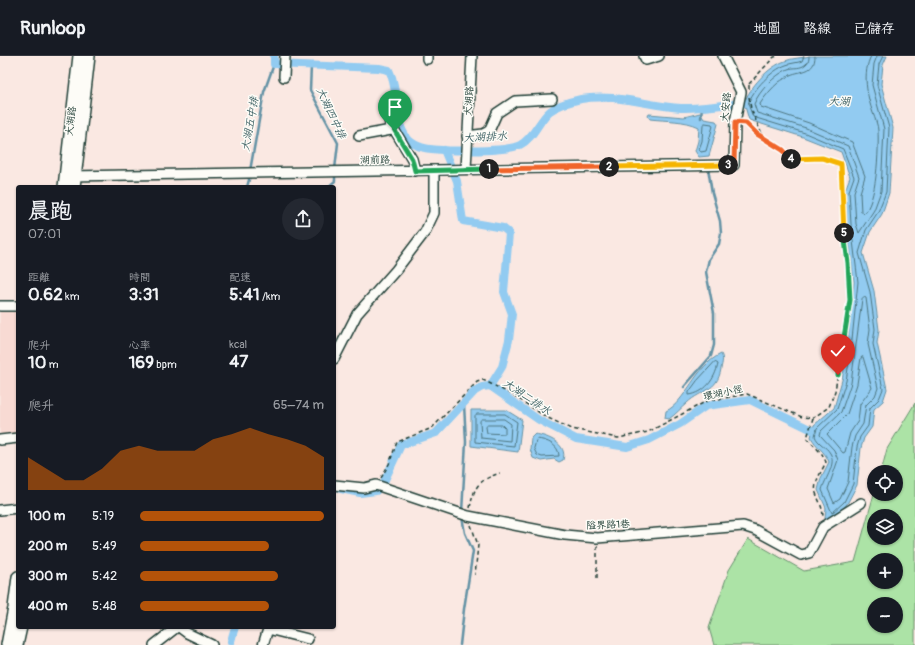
<!DOCTYPE html>
<html lang="zh-TW">
<meta charset="utf-8">
<style>
:root{--surface:#171b24;--page:#242831;--text:#f1f3f6;--muted:#9ea1a6;--line:#363941;--accent:#b45309}
body{margin:0;font-family:Pangolin,"LXGW WenKai TC",sans-serif;background:var(--page);color:var(--text);height:100vh;display:flex;flex-direction:column;font-size:15px;white-space:nowrap}
*{box-sizing:border-box;margin:0}
p{font-size:13px;color:var(--muted)}
.icon{flex:none;width:22px;height:22px;fill:none;stroke:currentColor;stroke-width:2;stroke-linecap:round;stroke-linejoin:round}
.map{position:relative;flex:1;overflow:hidden}
.details{position:absolute;left:16px;top:129px;width:320px;height:444px;display:flex;flex-direction:column;background:var(--surface);border-radius:4px;box-shadow:0 1px 3px #0004}
.details>*{flex:none}
.buttons{position:absolute;left:867px;top:409px;display:grid;gap:8px}
.buttons a{display:grid;place-items:center;width:36px;height:36px;border-radius:50%;background:var(--surface);box-shadow:0 1px 3px #0004;font-size:20px}
.pin{position:absolute;display:grid;place-items:center;width:34px;height:34px;color:#fff;margin:-41px -17px;border-radius:50% 50% 50% 0;rotate:-45deg;box-shadow:0 0 4px #0007}
.pin .icon{rotate:45deg}
.km{position:absolute;width:20px;height:20px;margin:-10px;border-radius:50%;background:#222;color:#fff;font-size:11px;line-height:20px;text-align:center}
.round{display:grid;place-items:center;flex:none;width:42px;height:42px;border-radius:21px;background:var(--page)}
.overview{display:flex;align-items:center;justify-content:space-between;height:68px;padding:0 12px}
h1{font-size:22px;font-weight:800;line-height:30px}
.stats{display:grid;grid-template-columns:repeat(3,1fr);gap:6px;height:68px;padding:4px 12px}
.stats div{display:grid;align-content:center}
.stats b{font-size:17px;font-weight:800}
.stats small{font-size:11px;font-weight:400}
.stats p{font-size:11px}
.chart{height:112px;padding:8px 12px}
.chart p{display:flex;justify-content:space-between}
.chart svg{width:100%;height:72px;margin-top:4px;fill:var(--accent);opacity:.7}
ul{padding:0 12px;list-style:none;font-size:13px}
li{display:grid;grid-template-columns:64px 48px 1fr;align-items:center;height:30px}
li i{height:10px;border-radius:5px;background:var(--accent)}
header{display:flex;align-items:center;gap:24px;box-sizing:border-box;height:56px;padding:0 20px;background:var(--surface);border-bottom:1px solid var(--line)}
header strong{font-size:19px}
nav{display:flex;gap:22px;margin-inline-start:auto;font-size:14px}
.map>svg:first-child{display:block}
</style>
<header>
<strong>Runloop</strong>
<nav><a>地圖</a><a>路線</a><a>已儲存</a></nav>
</header>
<div class="map">
<svg width="915" height="589" viewBox="0 0 915 589">
<rect width="100%" height="100%" fill="#fae8e2"/>
<filter id="ink" filterUnits="userSpaceOnUse"><feTurbulence type="fractalNoise" baseFrequency=".025" numOctaves="2"/><feDisplacementMap in="SourceGraphic" scale="8" xChannelSelector="R" yChannelSelector="G"/><feConvolveMatrix kernelMatrix="1 2 1 2 8 2 1 2 1" color-interpolation-filters="sRGB"/></filter>
<g filter="url(#ink)">
<path fill="#f8dad3" d="M0,255h18v125l-18,1z"/>
<path fill="#ace3a6" stroke="#66906d" fill-rule="evenodd" d="M915,347v242h-201l-5,-17 20,-58 19,-31 56,32 51,-9 19,-68h22v-22h-15l6,-23zM874,460h22v22h-22zM874,504h22v22h-22zM874,548h22v22h-22z"/>
<g fill="#92cbf1" stroke="#6492a5">
<path d="M810,0h77l-4,9 -2,19 12,44 -4,65 -7,21 -12,18 -7,21 11,38 5,39 -2,13 10,46 -4,12 -9,8 -2,18 -8,11 -3,10 -4,37 -10,19 -18,17 -4,-2 1,-11 -8,-18 3,-12 8,-16c-4,-11 -13,-15 -18,-25l3,-12 20,-17 8,-28 5,-32 7,-66 -7,-57 -2,-35 5,-13 -9,-25 -38,-15 -54,-17 -5,-17c6,-16 24,-36 41,-42 7,-3 17,-3 25,-5z"/>
<path d="M700,57l4,6 12,2 2,3 -9,32 -10,1 -4,-6 3,-10 1,-14c-14,-7 -33,-6 -49,-8l-2,-3 1,-2 35,3z"/>
<path d="M721,298c3,5 1,9 0,15 -4,23 -19,20 -34,34 -6,5 -11,11 -18,16l-4,-1 1,-7c20,-9 29,-45 55,-57z"/>
<path d="M471,354h35l16,10 -4,32 -47,-6z"/>
<path d="M535,378c13,2 33,10 28,26l-4,2 -5,-3 -13,2 -8,-3 -3,-9 1,-11z"/>
</g>
<g fill="none" stroke-linecap="round" stroke-linejoin="round">
<g stroke="#4d7680" stroke-width="1">
<path d="M804,0l-2,5c-5,2 -11,2 -16,4 -14,5 -33,24 -38,39l5,13 52,16 38,16 11,28 -5,14 2,33 7,58 -7,67 -5,32 -9,28 -20,19 -2,8c3,8 11,10 15,17 7,11 -5,25 -8,37l10,23 12,-11 9,-18 4,-37 3,-10 8,-11 2,-18 9,-9 4,-10 -10,-45 2,-15 -5,-37 -11,-39 7,-23 12,-18 8,-20 3,-64 -12,-43 2,-21 4,-8"/>
<path d="M809,0c0,3 0,6 -3,8 -5,5 -12,3 -18,5 -13,6 -29,22 -34,35l3,9 49,15 42,18 11,31 -5,15 2,32 3,9 15,-23 7,-19 3,-62 -12,-44 2,-21 3,-8"/>
<path d="M815,0c0,17 -13,14 -25,19 -3,2 -8,5 -11,7 -7,6 -14,14 -19,22l1,3 48,16 43,19 13,34 -5,17 1,19 2,2c14,-10 16,-66 15,-83 0,-6 -3,-12 -5,-18 -6,-17 -11,-40 -2,-57"/>
<path d="M705,67l7,1 1,2 -7,25 -5,1 -2,-3 3,-8 1,-16z"/>
<path d="M864,241l2,1 4,31 -2,15 10,44 -3,8 -9,9 -3,19 -8,12 -3,11 -4,35 -8,17 -6,4 -6,-14 10,-29 -4,-10 -14,-15 1,-4 20,-19 10,-29 11,-84z"/>
<path d="M863,301l9,31 -12,16 -2,17 -8,12 -5,19 -2,1 -16,-19 20,-20 10,-30 4,-26z"/>
<path d="M715,306l3,2c-3,15 -13,29 -29,31v-3l8,-11z"/>
<path d="M477,358h28l12,8 -3,24 -39,-4v-26z"/>
<path d="M482,363h22l7,5 -1,17 -29,-3 -1,-17z"/>
<path d="M488,369h14l3,3v6l-18,-1 -1,-6z"/>
<path d="M537,383c10,1 22,6 22,17l-17,1 -5,-2 -3,-6z"/>
</g>
<g stroke="#6492a5" stroke-width="2.5">
<path d="M311,10l-1,24 28,53 -3,26"/>
<path d="M701,62l1,-12"/>
<path d="M250,115l14,-79 10,-28"/>
<path d="M247,131l3,-11"/>
<path d="M328,131l7,-6v-7"/>
<path d="M684,331l27,-31 3,-11v-32l-8,-41 3,-13 10,-15 2,-11 -1,-12 -8,-28 -4,-25"/>
<path d="M462,456l4,-70 -2,-38"/>
<path d="M460,589l4,-36 9,-58 -8,-18 -3,-16"/>
</g>
<g stroke="#92cbf1" stroke-width="8">
<path d="M274,0v8l105,4 10,2c11,21 3,51 19,69 2,3 9,7 13,8 15,5 85,5 99,-2 14,-7 19,-25 30,-34 8,-6 22,-10 31,-12 34,-6 67,7 100,9 17,1 44,-4 63,-5"/>
<path d="M444,94l13,31 6,40 40,7 6,5 -5,59 8,22 -3,26 -7,27 -12,19"/>
<path d="M490,330l49,34 37,19 51,8 22,-7 31,-16 26,-18 44,-6 62,30"/>
<path d="M383,428l18,-39 35,-12 39,-42 7,-4 8,-1"/>
<path d="M341,433l19,4 16,-2"/>
<path d="M231,585l4,-14"/>
</g>
<g stroke="#1f3d34" stroke-width="12">
<g id="minor">
<path d="M427,0v3"/>
<path d="M644,0l2,4 13,-4"/>
<path d="M284,21l1,-21"/>
<path d="M386,47l5,27"/>
<path d="M359,80l32,-6 4,1 17,28 3,12"/>
<path d="M467,80l16,-2 6,-3 8,-18 18,-12 37,-2"/>
<path d="M466,113l6,-113"/>
<path d="M70,120l664,-11 1,-43 6,-30 -18,-36"/>
<path d="M0,250h18"/>
<path d="M334,303l23,-45 39,-44 29,-38 9,-19v-43"/>
<path d="M0,384l18,-2"/>
<path d="M334,429l30,3 12,-3 92,31 97,19 32,3 146,-12 12,4 46,25 8,-2 14,-26 38,-24"/>
<path d="M0,454l18,-2"/>
<path d="M179,571l8,6 25,12"/>
<path d="M154,589l23,-18"/>
<path d="M263,589l5,-16 40,10"/>
</g>
</g>
<g stroke="#1f3d34" stroke-width="14">
<g id="major">
<path d="M64,131l15,-131"/>
<path d="M74,131l15,-131"/>
<path d="M7,589l7,-37 4,-31"/>
<path d="M17,589l4,-18"/>
</g>
</g>
<g stroke="#1f3d34" stroke-width="1.5" stroke-dasharray="4 3" stroke-linecap="butt">
<path d="M749,28l25,-27 4,-1"/>
<path d="M749,33v-6"/>
<path d="M749,41l2,12 12,28"/>
<path d="M813,362l-6,20 15,16 4,8c-4,9 -13,21 -10,31 3,9 7,14 7,25"/>
<path d="M381,422l8,-14 8,-22 35,-14 45,-46 6,-2 30,15 33,22 26,12 46,9 30,-6 59,-31 40,-7 55,23 11,1 16,-11 6,-16 15,-91 -2,-37 -5,-37 -2,-62 -19,-6 -32,1 -7,-9 -26,-16 -11,-11h-3"/>
<path d="M470,452c4,-22 9,-28 30,-35"/>
<path d="M471,469l7,20 -3,30"/>
<path d="M597,522v-32"/>
</g>
<use href="#minor" stroke="#fdfcf7" stroke-width="9"/>
<use href="#major" stroke="#fdfcf7" stroke-width="11"/>
</g>
</g>
<g fill="none" stroke-linecap="round" stroke-linejoin="round" filter="url(#ink)">
<g stroke="#fff" stroke-width="8">
<path id="split-1" d="M395,75l17,28 3,12 74,-2"/>
</g>
<g stroke="#fff" stroke-width="8">
<path id="split-2" d="M489,113l120,-2"/>
</g>
<g stroke="#fff" stroke-width="8">
<path id="split-3" d="M609,111l119,-2"/>
</g>
<g stroke="#fff" stroke-width="8">
<path id="split-4" d="M728,109h6l1,-43 11,1 11,11 26,16 8,9"/>
</g>
<g stroke="#fff" stroke-width="8">
<path id="split-5" d="M791,103l31,-1 19,6 3,69"/>
</g>
<g stroke="#fff" stroke-width="8">
<path id="split-6" d="M838,319l12,-75 -2,-37 -4,-30"/>
</g>
<use href="#split-1" stroke="#22a559" stroke-width="5"/>
<use href="#split-2" stroke="#f0652b" stroke-width="5"/>
<use href="#split-3" stroke="#f5b400" stroke-width="5"/>
<use href="#split-4" stroke="#f0652b" stroke-width="5"/>
<use href="#split-5" stroke="#f5b400" stroke-width="5"/>
<use href="#split-6" stroke="#22a559" stroke-width="5"/>
</g>
<g text-anchor="middle" dominant-baseline="central" stroke-width="3" stroke-linejoin="round" paint-order="stroke">
<g font-size="10" fill="#1f3d34" stroke="#fdfcf7">
<text transform="translate(469 45) rotate(-86)">大湖路</text>
<text transform="translate(726 51) rotate(-83)">大安路</text>
<text transform="translate(71 65) rotate(-83)">大湖路</text>
<text transform="translate(375 104) rotate(-1)">湖前路</text>
<text transform="translate(723 337) rotate(-12)">環湖小徑</text>
<text transform="translate(608 469) rotate(-2)">隘界路1巷</text>
</g>
<g font-size="11" font-style="italic" fill="#3c6063" stroke="#fdfcf7">
<text x="839" y="45">大湖</text>
<text transform="translate(331 57) rotate(65)">大湖四中排</text>
<text transform="translate(250 68) rotate(-80)">大湖五中排</text>
<text transform="translate(485 81) rotate(-3)">大湖排水</text>
<text transform="translate(527 341) rotate(34)">大湖二排水</text>
</g>
</g>
</svg>
<div class="buttons">
<a><svg class="icon" aria-label="locate" viewBox="0 0 24 24"><circle cx="12" cy="12" r="6"/><path d="M12 2v4M12 18v4M2 12h4M18 12h4"/></svg></a>
<a><svg class="icon" aria-label="layers" viewBox="0 0 24 24"><path d="M12 4l9 5-9 5-9-5zM3 14l9 5 9-5"/></svg></a>
<a>+</a>
<a>−</a>
</div>
<div class="pin" style="left:395px;top:75px;background:#1e9e55"><svg class="icon" aria-label="arrive" viewBox="0 0 24 24"><path d="M6 21V4h12l-3 4 3 4H6"/></svg></div>
<div class="pin" style="left:838px;top:319px;background:#d93025"><svg class="icon" aria-label="check" viewBox="0 0 24 24"><path d="M5 12l5 5 9-10"/></svg></div>
<b class="km" style="left:489px;top:113px">1</b>
<b class="km" style="left:609px;top:111px">2</b>
<b class="km" style="left:728px;top:109px">3</b>
<b class="km" style="left:791px;top:103px">4</b>
<b class="km" style="left:844px;top:177px">5</b>
<section class="details">
<div class="overview"><div><h1>晨跑</h1><p>07:01</p></div><a class="round"><svg class="icon" aria-label="share" viewBox="0 0 24 24"><path d="M12 15V3M7 8l5-5 5 5M5 13v7h14v-7"/></svg></a></div>
<div class="stats">
<div><p>距離</p><b>0.62<small> km</small></b></div>
<div><p>時間</p><b>3:31</b></div>
<div><p>配速</p><b>5:41<small> /km</small></b></div>
</div>
<div class="stats">
<div><p>爬升</p><b>10<small> m</small></b></div>
<div><p>心率</p><b>169<small> bpm</small></b></div>
<div><p>kcal</p><b>47</b></div>
</div>
<div class="chart"><p><span>爬升</span>65–74 m</p>
<svg viewBox="0 0 160 44" preserveAspectRatio="none"><path d="M0 44V24L10 31L20 38L30 38L40 31L50 20L60 17L70 20L80 20L90 20L100 13L110 10L120 6L130 10L140 13L150 17L160 24V44z"/></svg>
</div>
<ul>
<li><b>100 m</b>5:19<i style="width:100%"></i></li>
<li><b>200 m</b>5:49<i style="width:70%"></i></li>
<li><b>300 m</b>5:42<i style="width:75%"></i></li>
<li><b>400 m</b>5:48<i style="width:70%"></i></li>
</ul>
</section>
</div>
